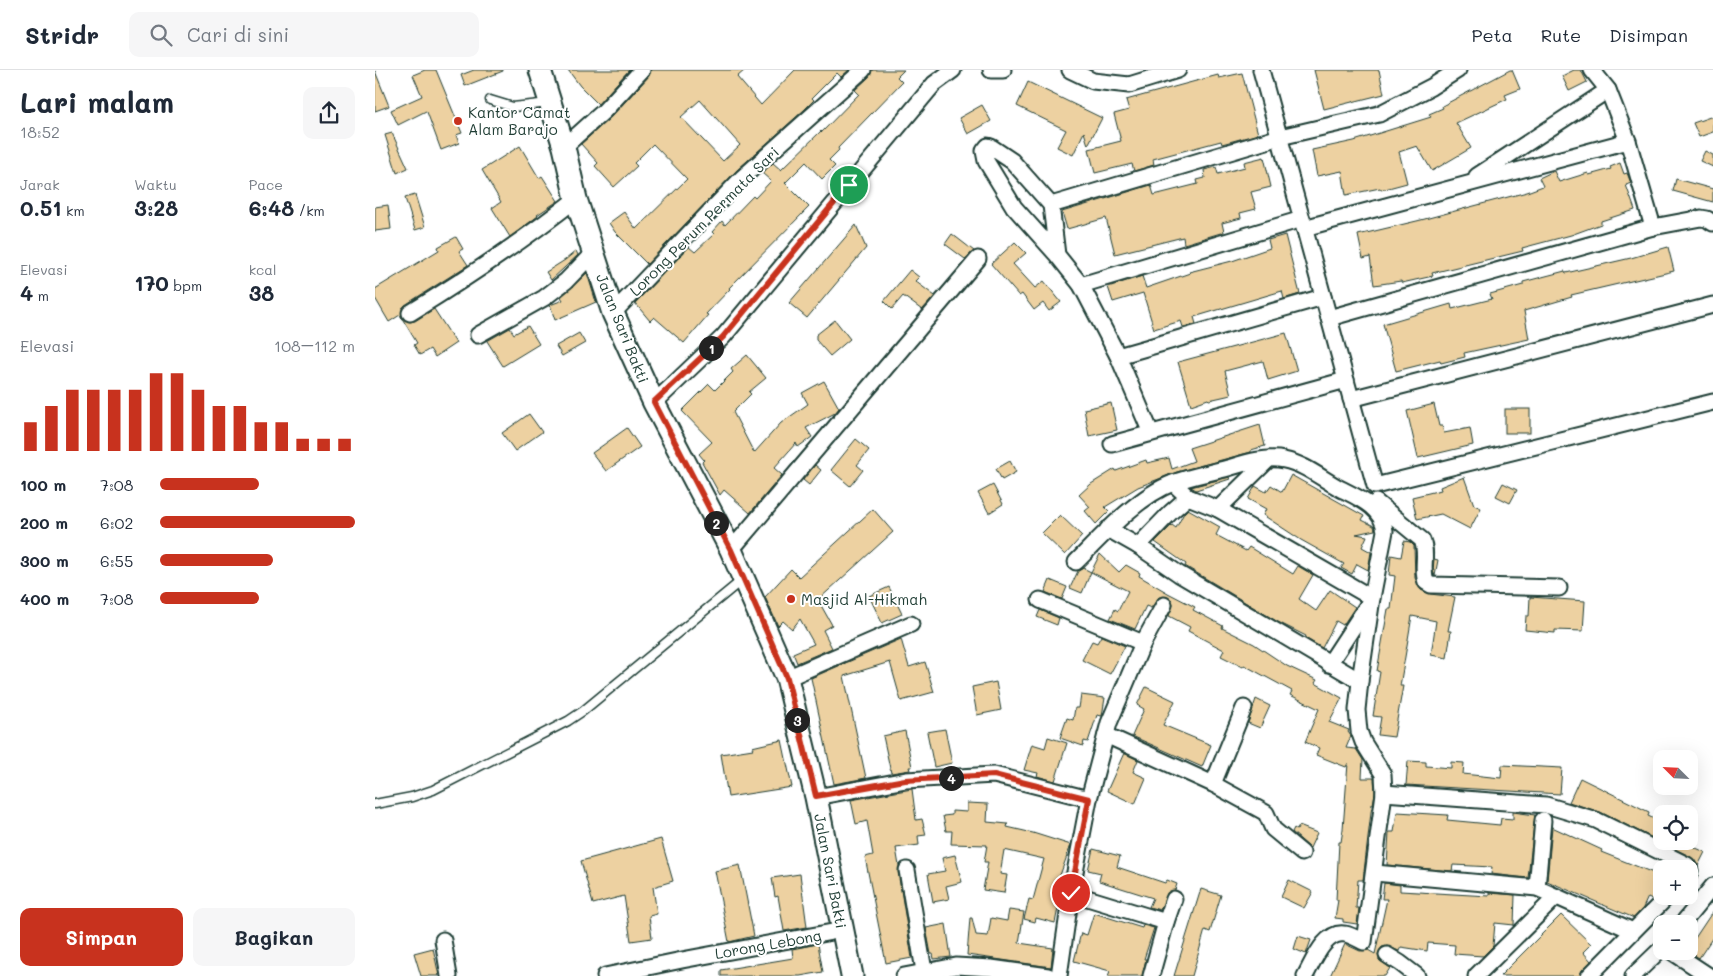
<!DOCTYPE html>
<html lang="id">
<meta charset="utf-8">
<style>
:root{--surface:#fff;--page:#f6f6f7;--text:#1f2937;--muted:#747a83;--line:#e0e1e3;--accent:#c8321e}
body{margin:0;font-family:Mali,sans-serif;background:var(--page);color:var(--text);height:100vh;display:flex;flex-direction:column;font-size:19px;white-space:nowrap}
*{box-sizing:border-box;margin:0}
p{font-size:16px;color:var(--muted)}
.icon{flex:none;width:28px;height:28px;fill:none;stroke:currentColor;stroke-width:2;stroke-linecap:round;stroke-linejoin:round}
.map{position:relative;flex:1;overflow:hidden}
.panel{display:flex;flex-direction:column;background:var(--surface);width:375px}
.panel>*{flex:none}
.needle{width:32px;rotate:294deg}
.controls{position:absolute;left:1278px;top:680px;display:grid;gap:10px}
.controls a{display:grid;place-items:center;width:45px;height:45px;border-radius:10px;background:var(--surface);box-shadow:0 5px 20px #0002;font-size:25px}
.pin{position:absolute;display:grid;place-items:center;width:42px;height:42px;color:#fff;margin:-21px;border:2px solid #fff;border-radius:50%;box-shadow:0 1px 5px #0007}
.km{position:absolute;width:25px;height:25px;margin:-12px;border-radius:50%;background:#222;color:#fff;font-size:14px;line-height:25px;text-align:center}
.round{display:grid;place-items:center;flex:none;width:52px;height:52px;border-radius:10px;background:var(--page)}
.summary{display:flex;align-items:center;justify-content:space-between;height:85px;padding:0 20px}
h1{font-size:28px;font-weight:700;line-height:38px}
.stats{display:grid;grid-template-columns:repeat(3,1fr);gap:8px;height:85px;padding:5px 20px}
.stats div{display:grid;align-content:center}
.stats b{font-size:21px;font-weight:700}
.stats small{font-size:14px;font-weight:400}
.stats p{font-size:14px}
.chart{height:140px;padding:10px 20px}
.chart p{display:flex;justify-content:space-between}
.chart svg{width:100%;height:90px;margin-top:5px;stroke:var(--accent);stroke-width:6}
.button{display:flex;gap:10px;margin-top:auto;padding:10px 20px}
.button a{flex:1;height:58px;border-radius:10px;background:var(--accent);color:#fff;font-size:20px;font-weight:700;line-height:58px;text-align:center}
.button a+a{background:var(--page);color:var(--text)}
ul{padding:0 20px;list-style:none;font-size:16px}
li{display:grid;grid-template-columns:80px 60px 1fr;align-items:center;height:38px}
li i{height:12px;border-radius:6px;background:var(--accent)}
header{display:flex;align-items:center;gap:30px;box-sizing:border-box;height:70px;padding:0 25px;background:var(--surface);border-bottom:1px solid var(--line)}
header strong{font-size:24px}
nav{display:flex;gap:28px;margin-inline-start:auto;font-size:18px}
.search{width:350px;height:45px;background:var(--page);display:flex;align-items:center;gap:12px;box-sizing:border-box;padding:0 18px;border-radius:10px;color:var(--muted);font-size:19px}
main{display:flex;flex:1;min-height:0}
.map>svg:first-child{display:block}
</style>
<header>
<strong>Stridr</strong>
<div class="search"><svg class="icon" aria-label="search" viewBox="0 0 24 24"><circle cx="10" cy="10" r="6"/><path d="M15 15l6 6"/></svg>Cari di sini</div>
<nav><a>Peta</a><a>Rute</a><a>Disimpan</a></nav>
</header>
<main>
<section class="panel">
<div class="summary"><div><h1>Lari malam</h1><p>18:52</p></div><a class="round"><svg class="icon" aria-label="share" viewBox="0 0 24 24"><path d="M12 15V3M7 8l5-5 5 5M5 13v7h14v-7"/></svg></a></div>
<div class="stats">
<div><p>Jarak</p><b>0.51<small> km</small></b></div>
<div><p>Waktu</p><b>3:28</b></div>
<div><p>Pace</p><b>6:48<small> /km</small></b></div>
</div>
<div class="stats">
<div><p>Elevasi</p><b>4<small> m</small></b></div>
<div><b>170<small> bpm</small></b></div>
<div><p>kcal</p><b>38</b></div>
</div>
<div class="chart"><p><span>Elevasi</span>108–112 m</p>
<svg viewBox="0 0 160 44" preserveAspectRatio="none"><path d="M5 44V30M15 44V22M25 44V14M35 44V14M45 44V14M55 44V14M65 44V6M75 44V6M85 44V14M95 44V22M105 44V22M115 44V30M125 44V30M135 44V38M145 44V38M155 44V38"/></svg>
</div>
<ul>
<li><b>100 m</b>7:08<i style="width:51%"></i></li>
<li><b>200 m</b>6:02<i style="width:100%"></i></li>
<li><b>300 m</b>6:55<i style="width:58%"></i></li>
<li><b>400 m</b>7:08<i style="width:51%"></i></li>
</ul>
<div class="button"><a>Simpan</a><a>Bagikan</a></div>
</section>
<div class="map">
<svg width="1338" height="906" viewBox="0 0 1338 906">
<rect width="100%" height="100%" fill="#fff"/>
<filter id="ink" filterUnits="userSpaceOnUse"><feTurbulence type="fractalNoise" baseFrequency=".02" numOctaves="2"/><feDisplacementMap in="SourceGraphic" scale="10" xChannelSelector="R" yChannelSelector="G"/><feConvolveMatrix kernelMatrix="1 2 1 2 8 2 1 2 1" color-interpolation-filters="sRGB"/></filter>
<g filter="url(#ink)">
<g fill="#edd1a1" stroke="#1f3d34" fill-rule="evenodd">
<path d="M50,0h11l26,63 -6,2 3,8 -18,7 -14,-38 -1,-1 -28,14 -7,-15 31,-14 -9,-21z"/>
<path d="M99,0h29v1l-38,15 -4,-11z"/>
<path d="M193,0h61l-31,34 -18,-18z"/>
<path d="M276,0h94l-8,7 24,28 34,-35h54l-8,7 -4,-4 -25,25 2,2 -10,10 -67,60 -90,94 -32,-32 -6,-9 15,-11 12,17 51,-50 -34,-35 -19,19 3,3 -23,21 -19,-21 3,-3 -17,-19 30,-27 38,-41zM325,30l40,45 -17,16 -42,-44z"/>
<path d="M497,0h32l-7,7 5,5 -64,66 1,2 -10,10 6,6 -13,13 -16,-17 -21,21 24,24 -80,81 1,1 -24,25 2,1 -24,28 -30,-26 -4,4 -15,-18 54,-56 6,5 19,-18 -2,-2 10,-11 3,4 28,-29 2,2 16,-17 -9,-8 11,-10 8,7 40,-39 1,1 37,-38 -4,-4 14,-13z"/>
<path d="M939,0h65l5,24 -60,15z"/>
<path d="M1135,0h2l8,19 -15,6 2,4 -51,24 15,25 -39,23 -15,-25 -18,6 8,31 -26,7 -1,-2 -34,7 -4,-24 -25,5 -5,-26 42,-9 77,-24 -2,-3 14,-6 -1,-2z"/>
<path d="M1199,0h7l6,12 -18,9 -7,-15z"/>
<path d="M0,1l14,35 -14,5z"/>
<path d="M867,3l16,61 -36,10 -1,-3 -68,18 1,6 -20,6 -2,-7 -37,9 -6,-24 32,-8 -7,-27 15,-4 -3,-10 92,-25 1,3z"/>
<path d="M653,12l74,36 -14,27 -4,-13 -11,23 -16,-8 9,-17 -49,-24z"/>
<path d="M607,35l9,16 -23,13 -9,-16z"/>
<path d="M1338,46v16l-14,5 -6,-14z"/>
<path d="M17,63l16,35 -11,5 -12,-38z"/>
<path d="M145,76l19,32 3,-2 16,25 -21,14 1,1 -28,21 -18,-29 9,-6 -19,-32z"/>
<path d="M1330,81l8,4v12l-13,-6z"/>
<path d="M889,87l7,30 -20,5 5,17 -16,4 1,5 -19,5 2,9 -40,12 -1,-7 -68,17 -9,-36 -39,11 -5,-17 89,-27 3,10 44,-11 -1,-4 8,-2 -1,-8 12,-3 2,7 27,-7 -1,-5z"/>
<path d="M1245,93l4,11 3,-1 4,10 -5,2 9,25 -34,11v3l-30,11 -49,13 1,3 -91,22 1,3 -31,7 -1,-2 -27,4 -4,-28 -7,2 -5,-24 63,-15 106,-28 16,-6 -4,-8 15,-7 5,11 29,-9 1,2 22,-6 -1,-2z"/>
<path d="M1301,109l37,10v13l-40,-11z"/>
<path d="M40,125l10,32 -10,3 -10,-32z"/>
<path d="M13,135l3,24 -16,2v-24z"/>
<path d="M481,155l10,23 -59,70 -18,-15z"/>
<path d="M577,164l22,17 -9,8 -20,-15z"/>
<path d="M910,165l15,59 -16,5 -2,-8 -88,26 2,7 -13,3 -2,-6 -27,8 -11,-36 -30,9 -5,-15 34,-11 4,12 44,-15 -1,-1 43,-11 38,-13 -2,-8z"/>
<path d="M81,167l7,12 -4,2 9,14 -63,40 -3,4v9l8,4 5,-1 19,-12 22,34 -21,14 -5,-8 -10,6 -6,-10 3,-2 -17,-28 -11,7 -14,-24v-9l64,-39 -1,-3z"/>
<path d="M640,172l11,11 -13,11 22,24 9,-7 17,21 -12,9 -6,-8 -9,7 -12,-16 -3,2 -28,-32z"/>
<path d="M1293,177l6,24 -103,24 1,2 -48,14 5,28 -65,14 1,4 -24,6 -1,-3 -44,11 -13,-47 68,-20 1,5 40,-10 -2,-5 33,-9v-3l42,-11 1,2 65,-15z"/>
<path d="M201,181l2,4 -27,25 -5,-8 19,-12z"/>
<path d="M535,200l9,7 -4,4 20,15 -13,14 -19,-14 -11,13 -8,-8z"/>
<path d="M212,203l9,29 -41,18 -5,-15 13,-5 -2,-3z"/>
<path d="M460,250l15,19 -20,17 -14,-16v-5z"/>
<path d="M153,256l11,18 -36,22 -16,-25 23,-13 4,6z"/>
<path d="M204,263l6,10 -23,13 -6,-10z"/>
<path d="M911,263l11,38 -29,9 -5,-19 -38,10 6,24 -22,5 -1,-1 -17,6 -13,-43z"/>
<path d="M372,285l19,23 -17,14 2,2 -18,18 21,41 27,-30 27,-19 -6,-11 22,-12 15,27 -4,5 -29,15 6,9 -14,10 -2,-4 -22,25 8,7 -32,38 -26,-23 -4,5 -18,-33 2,-2 -5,-6 13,-12 -30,-31 27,-27 6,6 18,-18 -2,-3z"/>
<path d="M736,333l6,27 -28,6 -5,-27z"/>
<path d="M1059,334l5,22h3l2,7 26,-5 3,17 -55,13 -11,-47z"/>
<rect x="1130" y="339" width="25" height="24"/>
<path d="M154,344l13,18 -27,19 -13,-18z"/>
<path d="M885,355l5,21 -14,4v2l-74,20 -39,15 -33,20 4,4 -13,13 -11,-13 5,-4 -11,-12 12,-11 24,-15 1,2 30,-11 1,3 22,-5 3,11 22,-8 -5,-13z"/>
<path d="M252,358l13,19 -34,24 -14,-18z"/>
<path d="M481,369l13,11 -12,15 6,5 -13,16 -19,-16z"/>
<path d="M635,391l6,11 -14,8 -6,-11z"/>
<path d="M440,395l6,5 -12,15 -6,-5z"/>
<path d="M916,405l73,41 -2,4 12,6 1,4 -19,4 11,2 -5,11 9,5 -3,18 -11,-6 -5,10 -11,-6 3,-4 -43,-24 -38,-25 3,-6 -18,-10 7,-13 11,6 5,-7 11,7z"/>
<path d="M854,407l1,2 -34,11 -5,-3z"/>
<path d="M1089,407l10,28 7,3 -11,21 -29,-15 -24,5 -5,-22 29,-7 -1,-3z"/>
<path d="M1128,413l14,7 -7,13 -14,-7z"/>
<path d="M618,415l10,19 -14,9 -11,-20z"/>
<path d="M498,439l20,23 -75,68 14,25 -9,5 9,18 -35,15 -4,-10 21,-9 -14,-25 -8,10 -9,-8 -5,5 -13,-29 26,-28 8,8z"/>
<path d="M813,439l32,18 -4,8 30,16 3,-4 44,27 5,-8 15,9 -14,24 17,12 14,-21 25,17 -12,18 -7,-4 -14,27 -17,-10 1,-2 -28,-14 -93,-56 1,-2 -31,-22 17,-17 4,3 8,-15z"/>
<path d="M685,445l22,21 -17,19 -23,-22z"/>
<path d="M1029,471l6,1 4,4 1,32 6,12 9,4 25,3 -7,34h3l-4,27 -16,-3 5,-34 -24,-5 -12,70h3l-9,51 -16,-2 3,-18 -8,-1 7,-44 -3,-1 11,-62h3l4,-33 -6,-1 2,-20 10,2z"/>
<path d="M725,484l19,18 7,-7 14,8 -1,3 29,17 27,14 -2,3 30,16 -1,2 32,16 33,22 30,14 -2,3 27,15 -13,24 20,8 -1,2 3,4 -5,12 10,1 7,11 -1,18h12l1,15 -2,11h-1l-9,76h-5l-2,28h3l-2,16 -14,-2v-3l-8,-1 3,-18h-2l3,-58h2l2,-13 5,-66 -2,4 -30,-12 3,-7 -14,-6 14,-33 -29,-14 2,-4 -48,-26 -1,2 -22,-11 3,-6 -36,-19 2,-4 -21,-11 4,-12 -1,-4 -4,-3h-9l-8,11 -5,-2 -11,23 -25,-10 5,-10 3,2 10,-20 -37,-19z"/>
<path d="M1059,489l4,1 -3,16 -2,-5z"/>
<path d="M708,498l8,4 -9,21 -12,-5 8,-17z"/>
<path d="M675,510l17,7 -5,12 -17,-7z"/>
<path d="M514,517l13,27 -20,9 -13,-27z"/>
<path d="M1155,527l55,4 -2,30 -28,-1v3l-30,-3 1,-14h3z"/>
<path d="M665,540l19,8 -2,7 -20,-8z"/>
<path d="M726,566l24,10 -15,28 -28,-14 10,-19 5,2z"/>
<path d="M526,569l8,28 16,-5 9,30 -33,9 -11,-39 -46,14 22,102 -32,6 -23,-106z"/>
<path d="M621,612l5,28 -24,5 -5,-28z"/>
<path d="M771,617l29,14 -12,24 48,20 -9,22 -70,-31 12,-27 -7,-4z"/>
<path d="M706,625l24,3 -3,18 -5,-1 -9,27 -4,-1 -1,5 -23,-8 7,-20 6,2 2,-12h4z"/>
<path d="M881,629l14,7 -10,22 -12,-5z"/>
<path d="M570,659l7,34 -18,4 -7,-35z"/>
<path d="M530,661l7,36h-3l1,3 -19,3 -8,-37z"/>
<path d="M673,667l19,6 -12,38 -18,-5 1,-3 -14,-3 8,-26 13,4z"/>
<path d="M407,670l10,47 -64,10 -7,-43 32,-5 -1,-2z"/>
<path d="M749,683l14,7 -5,12 13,6 -11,26 -28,-13z"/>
<path d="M1033,691l18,1v4l25,2v-6l13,1 -1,11 38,4 1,-13 60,3 -2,26 -154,-9z"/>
<path d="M1205,708l69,34 -1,4 13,6v19h19l25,11 -7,14 -7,-9 -91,-45 -31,-10z"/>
<path d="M537,719l4,31 6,-1 4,16 -8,1 1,9 -23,3 3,18 -1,6 14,86 -26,5 -21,-106 8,-2 -6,-34 -11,3 -5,-24z"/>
<path d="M592,733l21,1 -1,18 21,2 -1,3 26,6 38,12 -12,33 5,1 -9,44 -19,-5 -1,4 -11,-3 5,-20 4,1 11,-41 -40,-9 -4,24 7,1 -3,18 -21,-3 5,-28h-4l3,-17 -36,-1 1,-13h-6l-3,-15 9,-1v-4l15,1z"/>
<path d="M1022,742l51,3 -1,5 53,5 1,-7 12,1v-7l22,3 -7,63 -37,-4 1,-7 -39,-2 -1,6 -65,-6 2,-33h5z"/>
<path d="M924,756l18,7 -7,15 -18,-16 2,-4 3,2z"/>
<path d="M1177,757l50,23 -1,2 60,24v9l-3,8 -6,6 -4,-2 -5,11 -9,10 -87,-37z"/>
<path d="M286,769l12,42 -20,6 4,27 -8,2 3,22 -21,3 -7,-45 -31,8 -12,-43z"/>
<path d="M718,779l27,7 -3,11 48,16 2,-3 10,4 -2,6 -7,2 -8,18 -11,-3 4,-9 -54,-17 2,-8 -13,-3z"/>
<path d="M580,785l7,27 -16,4 3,13 -16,3 -5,-28 17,-3 -3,-13z"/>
<path d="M365,795l14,71 -25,6 -14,-71z"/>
<path d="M425,804l7,53 -23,4 -6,-35 -3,1 -3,-19z"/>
<path d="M914,810l24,12 -9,16 -23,-11z"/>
<path d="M1009,813l16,2v6l89,5v-3l26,2 -1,30 -19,-2 -2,23 -10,10 -29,-2 1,-9 -27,-2 -1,8 -26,-4 -2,4 -12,-5 -5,1 -4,7 1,6 11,8 -5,8h-55l15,-32 15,7 8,-1 7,4 12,-55h-5z"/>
<path d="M826,819l20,6 -11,37 -5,-2 -13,46h-18z"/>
<path d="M634,840l15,2 -5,31 34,5 -2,19 -84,-12 3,-37h2l4,17 12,1 3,-18 16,3z"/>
<path d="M1338,841v26l-14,21 -11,-7 1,-4z"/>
<path d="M719,843l48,15 1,-3 11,3 -10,31h2l-4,17h-34l2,-5 -36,-10 7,-28 6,2z"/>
<path d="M1186,845l30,29 -8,8 8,9 -9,9 -2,6h-80z"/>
<path d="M571,854l5,33 -17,2 -1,-5h-2l-5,-26z"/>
<path d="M923,866l13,4 -5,14 -12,-5z"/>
<path d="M443,874l5,28 -23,4h-79v-6l72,-12 -1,-9z"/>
<path d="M58,878l6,28h-18l-7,-23z"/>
</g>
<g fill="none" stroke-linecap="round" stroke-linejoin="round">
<g stroke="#1f3d34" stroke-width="11">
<g id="service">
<path d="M115,30l23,7 36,-4"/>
<path d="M0,734l37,-7 21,-7 135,-69 15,-10 159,-131"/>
</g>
</g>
<g stroke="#1f3d34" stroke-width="19">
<g id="minor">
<path d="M616,0h12"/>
<path d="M695,0l23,11 36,4 49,-15"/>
<path d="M886,0l114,416 338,-84"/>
<path d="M1217,0l16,20 20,51 25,86"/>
<path d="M189,77l40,-36 38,-41"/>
<path d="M1102,106l131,-86"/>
<path d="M676,135l229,-68 99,-23 52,-27 27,-17"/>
<path d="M929,158l324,-87"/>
<path d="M682,185l-6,-50 -39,-44 -21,-14 -3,-1 -4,5 2,10 28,46 43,48 24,30 37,71 33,77"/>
<path d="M706,215l221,-66"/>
<path d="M35,243c57,-35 113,-72 166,-114"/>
<path d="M238,243l130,-136 120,-107"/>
<path d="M954,248l324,-91 48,-9 6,1 6,4"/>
<path d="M103,265l66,-37 22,-17 27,-28"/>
<path d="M743,286l205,-59"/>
<path d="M976,329l362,-94"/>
<path d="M279,333l69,-66 211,-253 19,-14"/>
<path d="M737,374l234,-64"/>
<path d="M798,413l15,14 30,12 154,89"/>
<path d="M1001,432l46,38c6,13 -1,28 4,42l5,3 128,3"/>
<path d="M843,439l51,-50"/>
<path d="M733,459l30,17 41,28 181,107"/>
<path d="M763,476l33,-34 17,-15"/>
<path d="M356,480l247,-291"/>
<path d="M701,492c26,-26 62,-66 97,-79 17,-7 37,-10 55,-15 17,-5 38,-12 56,-8 21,4 38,19 57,29 18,9 42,19 44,42l-13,67 -12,83 -3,29 2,21 4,11 20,32 1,19 -20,149c-6,-3 -13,-7 -19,-8 -20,-4 -32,28 -40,42"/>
<path d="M665,530l103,43"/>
<path d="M954,594l40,-61"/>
<path d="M412,608l124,-54"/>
<path d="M731,665l107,49 53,29 7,16 29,24"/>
<path d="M838,714l31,-76"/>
<path d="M1009,723l162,12 50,15 91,45 3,5 -1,5"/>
<path d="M441,727l90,-17 88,-5 95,24"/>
<path d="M532,800l17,101"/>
<path d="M1000,803l162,15 96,43"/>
<path d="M1162,818l6,-68"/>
<path d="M696,823l95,29"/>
<path d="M1307,854l31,-38"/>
<path d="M68,870l6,36"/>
<path d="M1296,881l38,25"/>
<path d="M1012,885l13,8 17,13"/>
<path d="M230,906l77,-16 161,-30"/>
<path d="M529,906l52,-10 35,2 57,8"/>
<path d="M684,906l12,-83 18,-94 20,-76 34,-80 21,-38"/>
<path d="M776,906l15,-54 8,-23"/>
<path d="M1101,906l80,-79"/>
<path d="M1214,906l79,-80"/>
<path d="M1258,906l28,-27"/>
</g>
</g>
<g stroke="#1f3d34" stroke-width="25">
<path id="secondary" d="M165,0l24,77 12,52 37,114 41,90 77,147 56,128 29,119 36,179"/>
</g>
<use href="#service" stroke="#fff" stroke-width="8"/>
<use href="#minor" stroke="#fff" stroke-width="15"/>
<use href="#secondary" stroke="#fff" stroke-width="21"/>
</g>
</g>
<g fill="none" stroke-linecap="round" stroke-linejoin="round" filter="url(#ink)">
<g stroke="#fff" stroke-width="10">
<path id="route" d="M474,115l-126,152 -69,65 77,148 56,128 29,118 89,-16 89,-5 95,24 -18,94"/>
</g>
<use href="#route" stroke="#c8321e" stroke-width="6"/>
</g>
<g fill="#c8321e" stroke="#fff" stroke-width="2">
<circle cx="83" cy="51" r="5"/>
<circle cx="416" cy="529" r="5"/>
</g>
<g text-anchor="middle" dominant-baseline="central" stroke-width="4" stroke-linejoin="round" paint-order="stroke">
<g font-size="15" fill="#1f3d34" stroke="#fff" text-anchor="start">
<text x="93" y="42">Kantor Camat<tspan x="93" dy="17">Alam Barajo</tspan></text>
<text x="426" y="529">Masjid Al-Hikmah</text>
</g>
<g font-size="15" fill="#1f3d34" stroke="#fff">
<text transform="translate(329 151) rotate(-45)">Lorong Perum Permata Sari</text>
<text transform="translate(248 258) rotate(68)">Jalan Sari Bakti</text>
<text transform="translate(456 801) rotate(79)">Jalan Sari Bakti</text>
<text transform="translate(393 874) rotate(-10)">Lorong Lebong</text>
</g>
</g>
</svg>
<div class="controls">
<a><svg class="needle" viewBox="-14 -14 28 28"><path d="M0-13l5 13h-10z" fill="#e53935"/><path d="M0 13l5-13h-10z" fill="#747a83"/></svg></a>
<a><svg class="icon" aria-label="locate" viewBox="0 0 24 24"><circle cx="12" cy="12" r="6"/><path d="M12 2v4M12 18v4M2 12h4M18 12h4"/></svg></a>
<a>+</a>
<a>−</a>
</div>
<div class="pin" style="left:474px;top:115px;background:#1e9e55"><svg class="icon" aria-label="arrive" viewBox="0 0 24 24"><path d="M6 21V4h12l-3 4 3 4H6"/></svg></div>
<div class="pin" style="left:696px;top:823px;background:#d93025"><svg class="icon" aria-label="check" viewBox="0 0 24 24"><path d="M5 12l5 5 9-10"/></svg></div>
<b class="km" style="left:336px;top:278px">1</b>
<b class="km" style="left:341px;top:453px">2</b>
<b class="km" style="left:422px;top:650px">3</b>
<b class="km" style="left:576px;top:708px">4</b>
</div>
</main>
